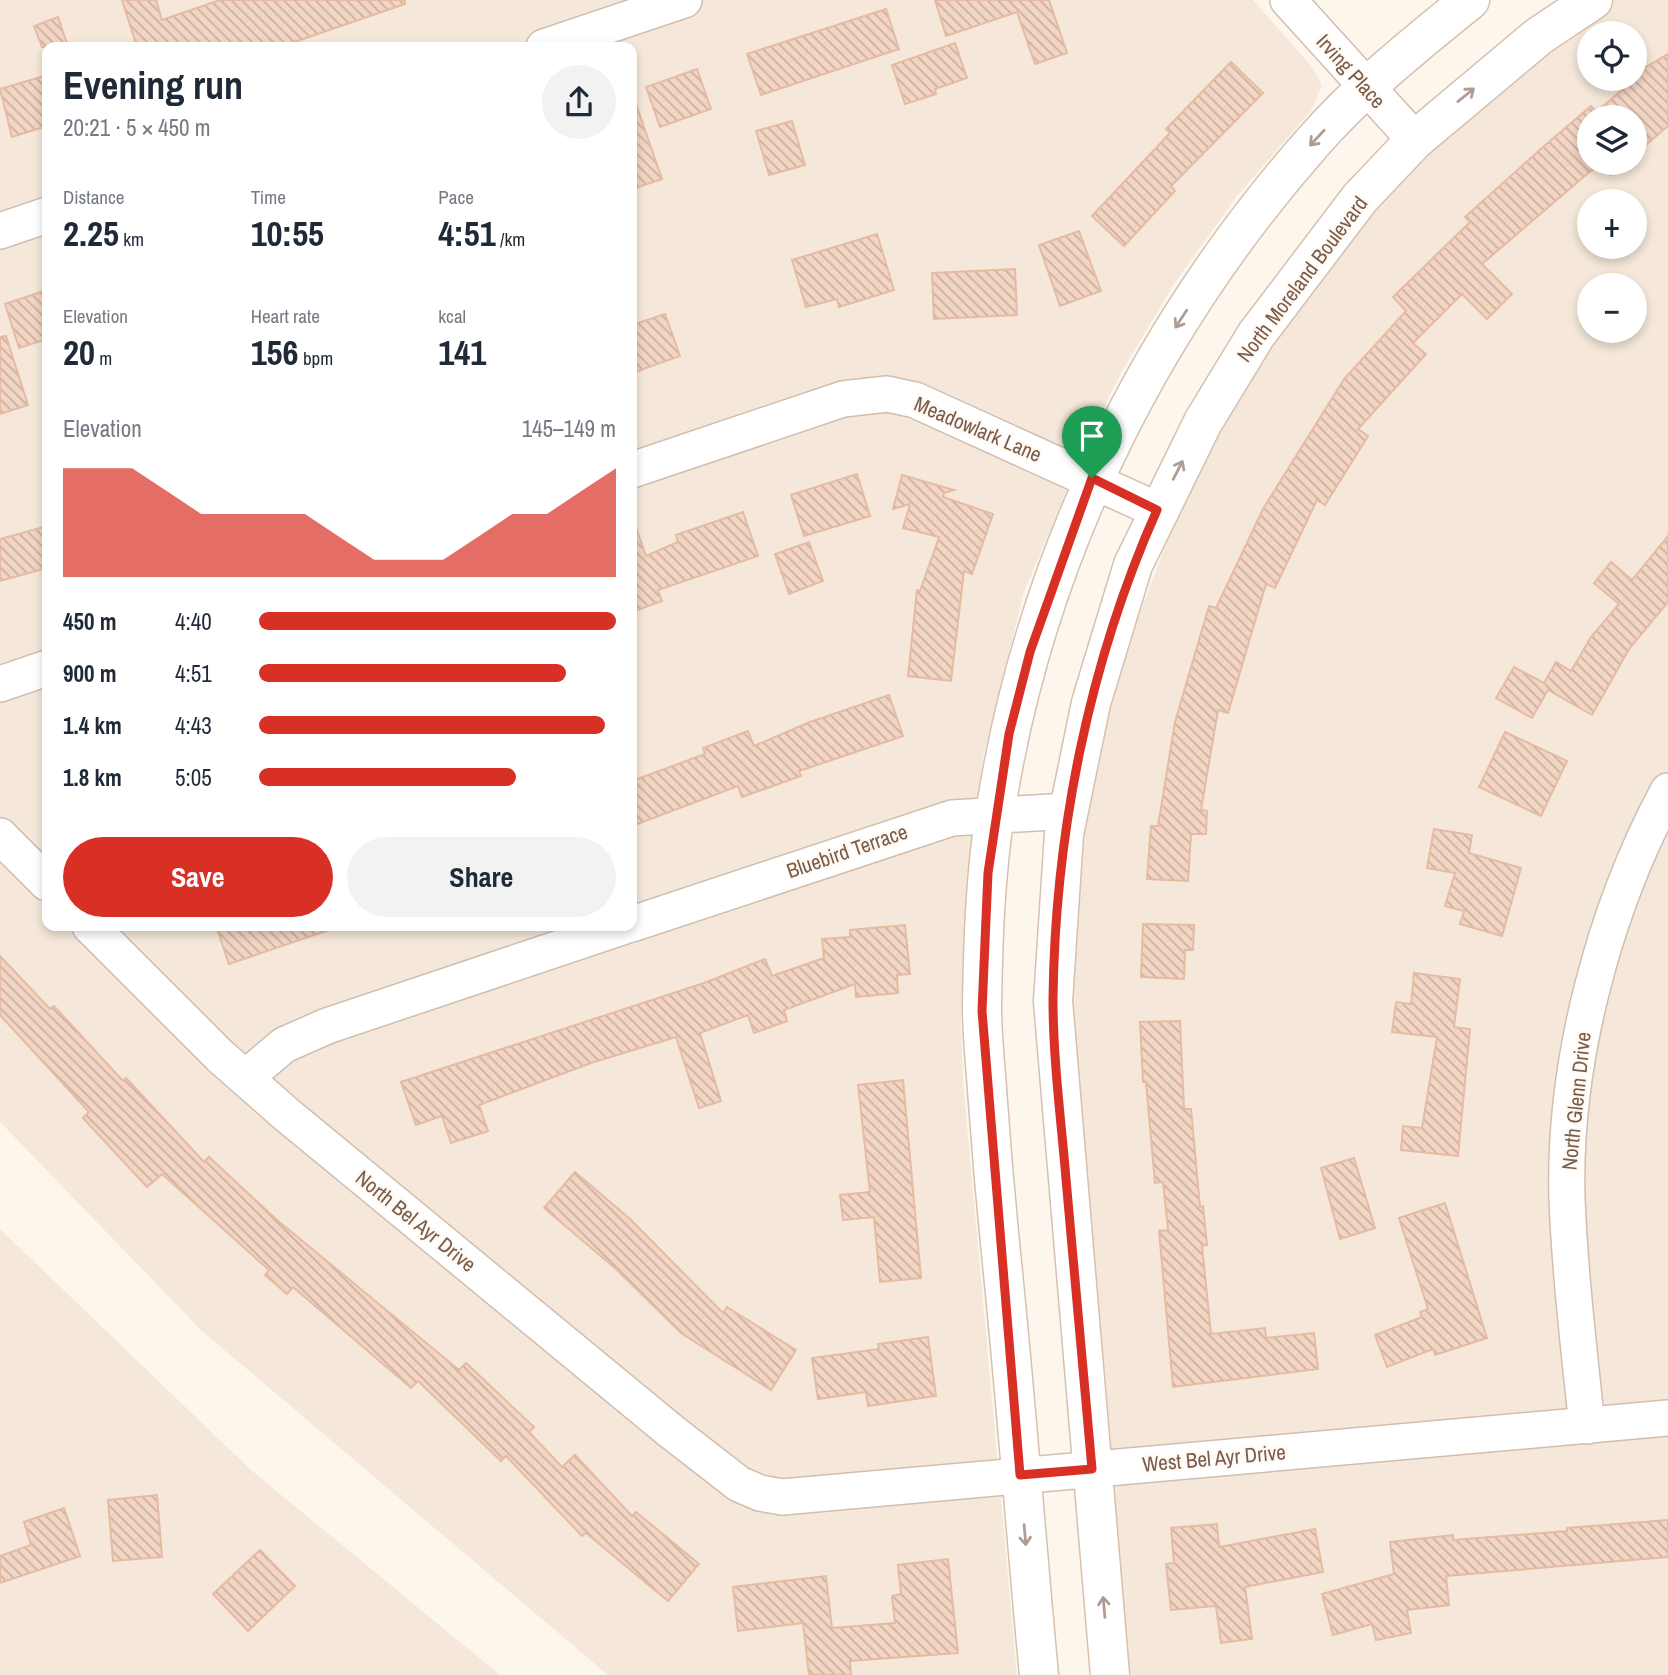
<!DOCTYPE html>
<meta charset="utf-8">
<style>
:root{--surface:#fff;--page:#f2f2f3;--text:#1f2937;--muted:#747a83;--accent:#d93025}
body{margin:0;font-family:"Archivo Narrow",sans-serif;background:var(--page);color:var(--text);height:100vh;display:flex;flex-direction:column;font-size:26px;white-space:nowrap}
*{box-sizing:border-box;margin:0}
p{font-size:23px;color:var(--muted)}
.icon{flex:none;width:38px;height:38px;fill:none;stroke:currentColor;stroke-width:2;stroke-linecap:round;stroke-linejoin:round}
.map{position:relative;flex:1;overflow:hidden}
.drawer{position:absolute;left:42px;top:42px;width:595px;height:889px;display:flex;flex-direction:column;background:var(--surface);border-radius:14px;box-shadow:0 4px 10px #0003}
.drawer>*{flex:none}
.fabs{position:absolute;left:1577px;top:21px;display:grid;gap:14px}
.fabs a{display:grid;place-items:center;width:70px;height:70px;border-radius:50%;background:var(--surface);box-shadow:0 4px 10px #0003;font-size:35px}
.pin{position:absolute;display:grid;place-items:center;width:60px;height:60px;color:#fff;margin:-72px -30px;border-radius:50% 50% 50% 0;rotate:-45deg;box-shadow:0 0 7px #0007}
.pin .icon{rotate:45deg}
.round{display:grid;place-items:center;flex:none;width:74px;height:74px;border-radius:37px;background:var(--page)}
.headline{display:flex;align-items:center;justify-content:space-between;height:119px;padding:0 21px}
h1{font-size:38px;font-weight:700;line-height:52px}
.metrics{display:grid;grid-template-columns:repeat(3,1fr);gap:10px;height:119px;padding:7px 21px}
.metrics div{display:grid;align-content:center}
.metrics b{font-size:35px;font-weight:700}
.metrics small{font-size:19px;font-weight:400}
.metrics p{font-size:19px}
.chart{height:196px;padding:14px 21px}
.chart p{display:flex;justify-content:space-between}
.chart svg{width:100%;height:126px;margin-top:7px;fill:var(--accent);opacity:.7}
.button{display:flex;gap:14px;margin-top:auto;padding:14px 21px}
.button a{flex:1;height:80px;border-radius:42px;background:var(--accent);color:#fff;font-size:28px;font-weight:700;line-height:80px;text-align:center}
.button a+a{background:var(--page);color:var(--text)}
ul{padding:0 21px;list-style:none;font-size:23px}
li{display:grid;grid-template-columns:112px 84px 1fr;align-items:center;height:52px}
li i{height:18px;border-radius:9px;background:var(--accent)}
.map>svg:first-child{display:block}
</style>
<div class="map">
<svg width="1668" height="1675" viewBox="0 0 1668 1675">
<defs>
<pattern id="building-back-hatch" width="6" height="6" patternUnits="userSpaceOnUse" patternTransform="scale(1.75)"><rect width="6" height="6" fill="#f3d5c3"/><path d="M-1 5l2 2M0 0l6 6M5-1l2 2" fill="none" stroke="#cab0a1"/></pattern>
</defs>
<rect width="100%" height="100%" fill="#fdf6ec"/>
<g fill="#f5e8da" fill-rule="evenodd">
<path d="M0,0h1253l59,67 10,18 -11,26 -74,85 -63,88 -53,89 -30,60 -67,159 -42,170 -15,141 -6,118 2,60 54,594h-409l-406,-344 -202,-209zM47,47h585v879h-585z"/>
<path d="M1613,0h55v1675h-539l-41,-410 -19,-273 12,-160 27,-136 86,-225 71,-124 140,-175 191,-162zM1589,33h45v46h-45zM1589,117h45v46h-45zM1589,201h45v46h-45zM1589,285h45v46h-45z"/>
<path d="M0,1229l251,241 249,205h-500z"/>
</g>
<g fill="url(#building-back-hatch)" stroke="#e6bba3" stroke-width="2">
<path d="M122,0h34l6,20 58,-20h185v4l-125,43h-143z"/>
<path d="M935,0h114l18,53 -32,11 -18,-52 -71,24z"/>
<path d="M886,9l13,40 -138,46 -14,-41z"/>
<path d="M58,17l10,30h-26l-8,-21z"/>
<path d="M955,43l12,35 -32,11 1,5 -31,10 -13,-39z"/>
<path d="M1668,54v72l-34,29v-38h-45v46h11l-118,101 30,30 -25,25 -25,-25 -49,49 13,11 -68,75 10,7 -43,69 -8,-5 -42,88 -9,-4 -38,129 -10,-3 -17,100 6,1 -1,23h-15l-3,47 -41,-2 4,-53h7l17,-104 34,-116 7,2 47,-99 81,-130 62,-68 -13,-14 77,-75 -5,-5 78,-70 48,-41 5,6 38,-32v-6z"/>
<path d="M1231,62l32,31 -92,93 4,5 -51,55 -32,-30 78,-83 -4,-4z"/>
<path d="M697,69l14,40 -51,18 -14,-40z"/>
<path d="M47,75v51l-35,11 -12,-48z"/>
<path d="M636,104l26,75 -30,10v-84z"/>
<path d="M792,121l13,44 -36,10 -13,-44z"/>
<path d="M1601,163h24l-14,12z"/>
<path d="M1079,231l22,60 -41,15 -21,-61z"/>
<path d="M877,234l17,56 -55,17 -2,-8 -31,8 -14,-47z"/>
<path d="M1015,269l2,46 -83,4 -2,-46z"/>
<path d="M47,290v49l-28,9 -14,-44z"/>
<path d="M665,314l15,42 -48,17v-48z"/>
<path d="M6,336l22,69 -28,9v-77z"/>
<path d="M857,474l13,42 -66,20 -13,-41z"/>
<path d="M902,475l52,15 -10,3 -1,4 50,17 -21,60 -8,-3 -13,110 -43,-5 9,-86 3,1 19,-54 -36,-9 7,-24 -17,5z"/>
<path d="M743,512l15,44 -100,34 4,11 -30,11v-86l3,-1 11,31 32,-14 -2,-7z"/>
<path d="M47,526v42l-47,13v-42z"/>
<path d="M1668,536v66l-39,47 -37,66 -44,-25 -16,28 -36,-20 18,-31 30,16 12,-21 15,9 20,-34 28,-33 -25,-21 17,-21 21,18z"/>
<path d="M809,542l14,39 -34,13 -14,-40z"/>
<path d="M889,695l14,41 -104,35 2,5 -59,21 -4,-11 -106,40v-45l73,-27 -2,-6 45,-17 6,15 56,-24z"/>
<path d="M1505,732l62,29 -26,55 -62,-29z"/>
<path d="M1434,829l38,6 -3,18 52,15 -19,68 -42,-12 4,-13 -19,-5 10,-33 -28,-5z"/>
<path d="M1143,924l51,1 -1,25h-8l-1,29 -43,-2z"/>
<path d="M905,925l5,49 -13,1 1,18 -42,4 -1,-13 -71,26 3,11 -33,12 -6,-18 -48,18 21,68 -22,7 -23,-71 -85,26 -112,42 9,26 -37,12 -9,-27 -26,9 -15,-43 303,-99 61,-24 7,17 52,-18 -2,-19 28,-2v-7z"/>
<path d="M216,926h113v4l-100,34z"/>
<path d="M0,956l50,53 4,-3 69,75 3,-3 78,84 5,-5 68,63 182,150 7,-7 68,64 -5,5 33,35 13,-12 57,61 4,-4 63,52 -31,37 -82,-68 -4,3 -76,-80 -5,5 -83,-80 -7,7 -118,-101 -6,7 -22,-19 4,-5 -107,-96 -15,13 -64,-69 6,-6 -89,-97z"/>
<path d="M1414,973l46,6 -6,48 16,2 -12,127 -57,-6 2,-24 19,2 15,-91 -45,-5 4,-30 15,2z"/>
<path d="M1180,1021l4,88h7l9,98 3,-1 4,39 -5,1 9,88 54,-6 1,10 48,-5 4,36 -145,18 -14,-156 9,-1 -5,-48 -8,1 -9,-101h-3l-3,-60z"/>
<path d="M903,1080l18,198 -41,4 -6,-65 -31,3 -3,-25 30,-3 -12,-107z"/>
<path d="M1354,1158l21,70 -35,11 -19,-71z"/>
<path d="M575,1172l55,47 93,94 4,-6 69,43 -25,40 -90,-57 -65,-64 -72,-61z"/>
<path d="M1445,1203l42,135 -52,17 -2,-6 -46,18 -12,-32 47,-18 -2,-5 8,-3 -29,-91z"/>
<path d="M928,1337l8,59 -68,10 -2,-14 -48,7 -6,-41 67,-9 -1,-5z"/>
<path d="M157,1495l5,62 -49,4 -5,-61z"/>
<path d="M64,1508l16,48 -80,27v-27l31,-11 -7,-23z"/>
<path d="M1668,1520v37l-222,19 3,29 -42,5 4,23 -35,7 -4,-16 -39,11 -11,-41 72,-20 -4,-32 63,-7v5l114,-9v-3z"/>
<path d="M1217,1524l2,23 96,-18 8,43 -78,15 7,52 -31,4 -5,-37 -45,4 -5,-46 8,-1 -3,-35z"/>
<path d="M260,1550l35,36 -47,45 -35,-37z"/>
<path d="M948,1559l10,94 -108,8 1,14h-42l-6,-52 -65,8 -5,-44 93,-11 6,52 63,-5 -3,-27 9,-2 -3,-29z"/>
</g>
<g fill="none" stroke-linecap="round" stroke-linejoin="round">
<g stroke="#d1beb0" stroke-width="38">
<g id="street">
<path d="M1288,0l127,140"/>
<path d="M544,47l140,-47"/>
<path d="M0,231l47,-16"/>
<path d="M632,470l211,-71 44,-5 28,6 242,110"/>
<path d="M0,684l47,-16"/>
<path d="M0,836l47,47"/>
<path d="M632,924l320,-106 116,-7"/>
<path d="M90,926l130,130 66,58 386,318 67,52 21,9 22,4 886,-79"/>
<path d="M245,1078l39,-33 43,-19 298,-100"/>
<path d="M1587,1426c-8,-76 -17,-152 -20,-227 -4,-136 37,-289 101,-408"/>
</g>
</g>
<g stroke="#d6c0b0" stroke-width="41">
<g id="secondary">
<path d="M1039,1675c-13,-137 -23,-275 -37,-412 -6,-58 -11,-116 -15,-174 -2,-27 -5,-55 -5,-83 1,-63 3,-129 13,-192 38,-250 151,-483 318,-672 46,-53 103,-98 157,-142"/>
<path d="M1110,1675l-57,-674 11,-167 27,-131 42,-138 70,-143 53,-87 104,-137 55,-58 124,-104 54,-36"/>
</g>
</g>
<use href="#street" stroke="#fff" stroke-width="35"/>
<use href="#secondary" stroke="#fff" stroke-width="38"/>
</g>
<defs><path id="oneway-shaft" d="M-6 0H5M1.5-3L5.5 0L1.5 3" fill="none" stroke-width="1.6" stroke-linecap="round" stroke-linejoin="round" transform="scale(1.75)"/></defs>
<g stroke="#af9d94">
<use href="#oneway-shaft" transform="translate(1466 95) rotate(-39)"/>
<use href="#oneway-shaft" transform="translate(1317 138) rotate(133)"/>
<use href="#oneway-shaft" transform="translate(1181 319) rotate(123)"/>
<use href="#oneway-shaft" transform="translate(1178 470) rotate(-63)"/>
<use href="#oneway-shaft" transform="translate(1025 1535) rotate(85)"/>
<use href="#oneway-shaft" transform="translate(1104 1607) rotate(-95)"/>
</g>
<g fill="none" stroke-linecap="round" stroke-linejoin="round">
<g stroke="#fff" stroke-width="14">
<path id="route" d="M1092,478l65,32c-68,153 -102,322 -104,489 0,60 8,120 13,180 9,96 17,193 26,290l-72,6 -38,-464 6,-138 21,-139 21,-82z"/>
</g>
<use href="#route" stroke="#d93025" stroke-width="9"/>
</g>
<g text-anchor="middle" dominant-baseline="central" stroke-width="5" stroke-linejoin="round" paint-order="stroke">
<g font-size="21" fill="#7a5c4d" stroke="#fffaf3">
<text transform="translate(1351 71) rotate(48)">Irving Place</text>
<text transform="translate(1302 279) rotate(-53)">North Moreland Boulevard</text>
<text transform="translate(978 429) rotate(23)">Meadowlark Lane</text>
<text transform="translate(847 851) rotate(-19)">Bluebird Terrace</text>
<text transform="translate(1576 1101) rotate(-84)">North Glenn Drive</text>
<text transform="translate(416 1221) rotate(39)">North Bel Ayr Drive</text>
<text transform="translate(1214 1458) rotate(-5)">West Bel Ayr Drive</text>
</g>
</g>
</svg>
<div class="fabs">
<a><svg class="icon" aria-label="locate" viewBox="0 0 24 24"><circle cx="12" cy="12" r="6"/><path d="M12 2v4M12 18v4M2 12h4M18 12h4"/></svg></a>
<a><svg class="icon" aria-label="layers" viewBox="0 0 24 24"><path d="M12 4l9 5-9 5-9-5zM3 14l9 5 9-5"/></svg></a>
<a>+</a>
<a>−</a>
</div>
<div class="pin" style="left:1092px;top:478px;background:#1e9e55"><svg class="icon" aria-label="arrive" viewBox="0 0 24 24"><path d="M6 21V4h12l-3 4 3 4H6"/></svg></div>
<section class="drawer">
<div class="headline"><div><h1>Evening run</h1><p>20:21 · 5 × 450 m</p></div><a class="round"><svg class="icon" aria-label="share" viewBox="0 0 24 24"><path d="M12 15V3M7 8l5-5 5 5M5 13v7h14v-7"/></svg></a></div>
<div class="metrics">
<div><p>Distance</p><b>2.25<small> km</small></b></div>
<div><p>Time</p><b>10:55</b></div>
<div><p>Pace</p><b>4:51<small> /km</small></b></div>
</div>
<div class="metrics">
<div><p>Elevation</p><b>20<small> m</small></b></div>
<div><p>Heart rate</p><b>156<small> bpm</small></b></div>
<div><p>kcal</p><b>141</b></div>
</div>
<div class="chart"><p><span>Elevation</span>145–149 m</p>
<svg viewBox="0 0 160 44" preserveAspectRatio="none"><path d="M0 44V6L10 6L20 6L30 14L40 22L50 22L60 22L70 22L80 30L90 38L100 38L110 38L120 30L130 22L140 22L150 14L160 6V44z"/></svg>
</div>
<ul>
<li><b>450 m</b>4:40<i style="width:100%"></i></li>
<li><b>900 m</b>4:51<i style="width:86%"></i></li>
<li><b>1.4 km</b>4:43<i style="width:97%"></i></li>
<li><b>1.8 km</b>5:05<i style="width:72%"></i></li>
</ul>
<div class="button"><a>Save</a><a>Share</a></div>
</section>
</div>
